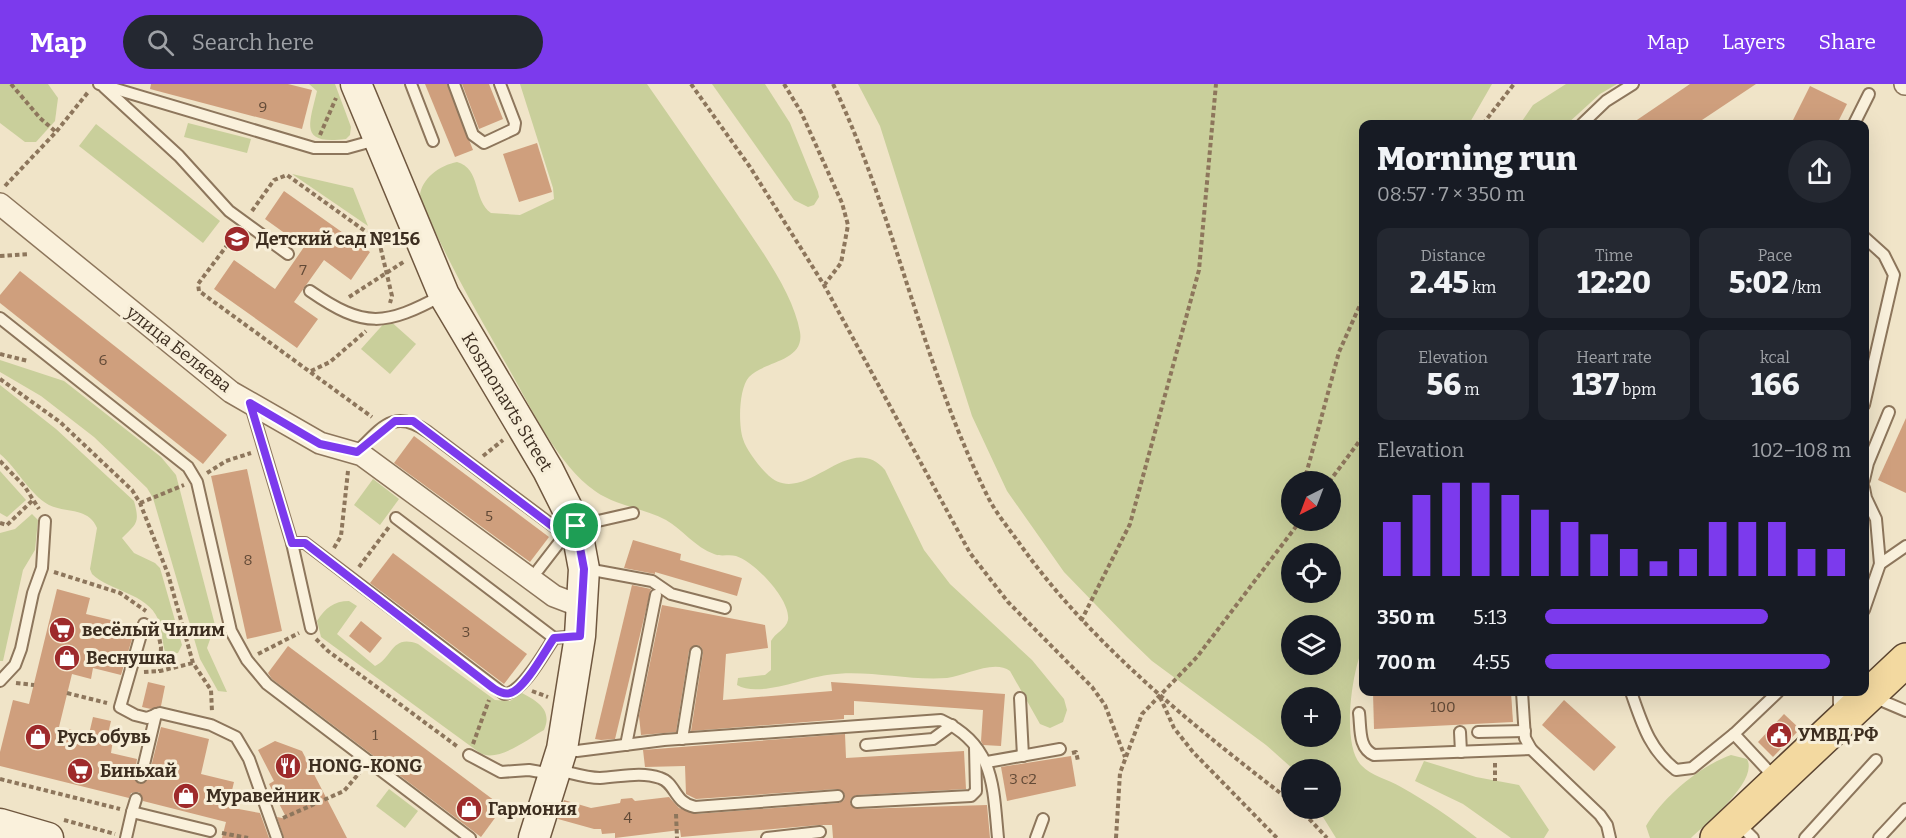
<!DOCTYPE html>
<meta charset="utf-8">
<style>
:root{--surface:#171b24;--page:#242831;--text:#f1f3f6;--muted:#9ea1a6;--accent:#7c3aed}
body{margin:0;font-family:Bitter,serif;background:var(--page);color:var(--text);height:100vh;display:flex;flex-direction:column;font-size:22px;white-space:nowrap}
*{box-sizing:border-box;margin:0}
p{font-size:20px;color:var(--muted)}
.icon{flex:none;width:33px;height:33px;fill:none;stroke:currentColor;stroke-width:2;stroke-linecap:round;stroke-linejoin:round}
.map{position:relative;flex:1;overflow:hidden}
.sheet{position:absolute;left:1359px;top:36px;width:510px;height:576px;display:flex;flex-direction:column;background:var(--surface);border-radius:12px;box-shadow:0 6px 24px #0002}
.sheet>*{flex:none}
.needle{width:39px;rotate:222deg}
.fabs{position:absolute;left:1281px;top:387px;display:grid;gap:12px}
.fabs a{display:grid;place-items:center;width:60px;height:60px;border-radius:50%;background:var(--surface);box-shadow:0 6px 24px #0002;font-size:30px}
.pin{position:absolute;display:grid;place-items:center;width:51px;height:51px;color:#fff;margin:-26px;border:3px solid #fff;border-radius:50%;box-shadow:0 2px 6px #0007}
.round{display:grid;place-items:center;flex:none;width:63px;height:63px;border-radius:32px;background:var(--page)}
.headline{display:flex;align-items:center;justify-content:space-between;height:102px;padding:0 18px}
h1{font-size:33px;font-weight:800;line-height:45px}
.metrics{display:grid;grid-template-columns:repeat(3,1fr);gap:9px;height:102px;padding:6px 18px}
.metrics div{display:grid;align-content:center;border-radius:12px;background:var(--page);text-align:center}
.metrics b{font-size:30px;font-weight:800}
.metrics small{font-size:16px;font-weight:400}
.metrics p{font-size:16px}
.chart{height:168px;padding:12px 18px}
.chart p{display:flex;justify-content:space-between}
.chart svg{width:100%;height:108px;margin-top:6px;stroke:var(--accent);stroke-width:6}
ul{padding:0 18px;list-style:none;font-size:20px}
li{display:grid;grid-template-columns:96px 72px 1fr;align-items:center;height:45px}
li i{height:15px;border-radius:8px;background:var(--accent)}
header{display:flex;align-items:center;gap:36px;box-sizing:border-box;height:84px;padding:0 30px;background:var(--accent);color:#fff}
header strong{font-size:28px}
nav{display:flex;gap:33px;margin-inline-start:auto;font-size:21px}
.search{width:420px;height:54px;background:var(--page);display:flex;align-items:center;gap:15px;box-sizing:border-box;padding:0 21px;border-radius:33px;color:var(--muted);font-size:22px}
.map>svg:first-child{display:block}
</style>
<header>
<strong>Map</strong>
<div class="search"><svg class="icon" aria-label="search" viewBox="0 0 24 24"><circle cx="10" cy="10" r="6"/><path d="M15 15l6 6"/></svg>Search here</div>
<nav><a>Map</a><a>Layers</a><a>Share</a></nav>
</header>
<div class="map">
<svg width="1906" height="754" viewBox="0 0 1906 754">
<rect width="100%" height="100%" fill="#f0e4c8"/>
<g fill="#c9cf9b" fill-rule="evenodd">
<path d="M0,0h48l10,14 -3,23 -19,21h-11l-25,-19z"/>
<path d="M309,0h26l16,43 -1,8 -4,4c-47,6 -37,-14 -29,-48z"/>
<path d="M520,0h127c29,41 57,83 86,124 23,35 60,83 67,124 5,30 -36,29 -51,45 -10,11 -11,47 -6,62 3,10 15,26 23,34 37,40 82,-46 119,-3l39,80 26,34 82,76 32,39 3,11 -4,12 -13,6 -10,-4 -30,-53c-16,-12 -45,5 -63,7 -40,3 -80,-9 -120,-3 -23,3 -69,23 -90,10l1,-7 27,-3 6,-5v-29c4,-8 15,-12 17,-21 3,-20 -33,-58 -52,-64 -7,-2 -15,1 -22,-2 -19,-7 -31,-24 -48,-34 -23,-12 -50,-14 -71,-29 -37,-26 -64,-83 -86,-122 -32,-57 -65,-112 -89,-173 1,-17 20,-31 37,-34 24,6 16,39 34,51l29,2 34,-16 -1,-11z"/>
<path d="M712,0h53l25,39 28,69 1,5 -5,8 -6,2 -14,-7z"/>
<path d="M858,0h634l-23,40h-105v521c-12,24 -23,99 -3,120 10,11 27,14 40,22 27,15 52,32 76,51h-141l-18,-29 12,-1v-38l-37,-1 -27,-24 -114,-84 -25,-24 -63,-65 -57,-81 -35,-75 -92,-290zM1292,398h38v38h-38zM1292,470h38v38h-38zM1292,542h38v38h-38zM1292,614h38v38h-38z"/>
<path d="M1566,0h51l-17,10 -33,30h-47l13,-19z"/>
<path d="M188,39l63,16 -4,14 -63,-16z"/>
<path d="M96,40l124,97 -17,22 -124,-97z"/>
<path d="M292,90l61,14 15,38z"/>
<path d="M388,235l28,25 -26,30 -29,-25z"/>
<path d="M0,276l64,21 97,76 15,18 39,150 -8,23 20,44 -9,-1 -18,-32 -47,-161 -6,-10 -53,-51 -53,-41 -41,-24z"/>
<path d="M0,301l56,44 78,72c6,22 3,22 -12,37l12,15 21,10 5,5 22,77 -4,8 -9,1 -4,-2c-3,-11 -3,-23 -7,-33 -11,-26 -49,-28 -66,-45l-2,-5 7,-41c-8,-21 -33,-15 -48,-23 -20,-11 -32,-37 -49,-51z"/>
<path d="M0,387l26,29 -19,17 -7,-4z"/>
<path d="M373,395l26,20 -19,26 -26,-20z"/>
<path d="M32,430l6,6 -3,30 -12,20 -20,91h-3v-128l15,-4z"/>
<path d="M349,517l8,5 -20,28 38,32c18,-8 16,-32 43,-22l77,56 15,1 12,-8c15,8 31,17 22,37 -16,9 -46,33 -64,23l-159,-116 -4,-16c8,-13 17,-20 32,-20z"/>
<path d="M1731,671l16,4c12,22 -41,64 -56,79h-41l-4,-12c17,-29 54,-60 85,-71z"/>
<path d="M1424,677l52,16 43,8 30,45 -5,8h-33l-48,-34 -48,-23z"/>
<path d="M389,705l29,22 -13,17 -29,-22z"/>
</g>
<g fill="#cf9f7d">
<path d="M151,0h137l24,6 -10,39 -152,-40z"/>
<path d="M425,0h22l26,66 -18,7z"/>
<path d="M462,0h27l14,35 -24,10z"/>
<path d="M1690,0h66l-60,40h-65z"/>
<path d="M1810,2l37,18 -10,20h-46z"/>
<path d="M537,59l15,49 -33,10 -16,-48z"/>
<path d="M284,107l86,61 -19,28 -27,-20 -30,42 24,17 -21,29 -83,-59 20,-29 41,29 29,-42 -39,-28z"/>
<path d="M20,187l207,164 -24,29 -203,-161v-8z"/>
<path d="M1906,334v75l-28,-13z"/>
<path d="M414,352l135,101 -19,25 -136,-99z"/>
<path d="M247,385l35,162 -35,8 -36,-163z"/>
<path d="M633,456l48,14 -1,6 62,18 -5,18 -82,-24v2l-31,-6z"/>
<path d="M393,469l134,101 -23,30 -134,-101z"/>
<path d="M632,501l19,4 -36,150 -14,1 -6,-1z"/>
<path d="M57,505l33,9 -4,16 50,12 -15,49 -28,-7 -2,11 -19,-5 -13,53 30,7 4,-17 18,4 -4,17 6,2 -2,13 26,6 -3,20 6,5 8,-5 13,-52 48,12 -8,35 33,8 -6,25 32,6 9,25h-47l4,-16 -83,-21 -4,-9 -8,1 -2,5 -129,-32v-14l13,-52 16,4z"/>
<path d="M662,521l103,20 3,23 -42,6 -3,46 109,-9 -1,-9 174,12 -4,52 -18,-1 -2,-4 2,-31 -129,-9v14h-10v4l-153,12 12,-78 -2,-6 -4,-2 -8,6 -13,81 -35,3 -2,-19z"/>
<path d="M361,537l21,17 -12,15 -21,-17z"/>
<path d="M288,562l215,161 -22,30 -209,-158 -4,-6z"/>
<path d="M148,598l17,4 -4,20 -10,3 -9,-2z"/>
<path d="M1373,608h138l2,30 -139,7z"/>
<path d="M1564,616l52,47 -22,24 -52,-46z"/>
<path d="M1784,630l16,15 -27,28 -15,-15z"/>
<path d="M845,650l1,24 118,-7 2,38 -109,6 -6,3 -1,5 7,6 130,-4 3,33h-157l-1,-13h-13l-138,12 -1,-7 -65,8v-5l-13,1 -1,-5h-7l-36,-10 6,-19 27,8 29,-5 1,-4 11,-1 3,3 34,-4 10,11 17,6 143,-11 5,-3 1,-5 -8,-6 -141,10 -10,-5 -1,-28 -40,1 -2,-17z"/>
<path d="M275,657l27,10 45,87h-63l-7,-21 10,2 -18,-35 5,-3 -16,-31z"/>
<path d="M1071,672l5,30 -69,15 -6,-34z"/>
</g>
<g fill="none" stroke-linecap="round" stroke-linejoin="round">
<g stroke="#8d765c" stroke-width="14">
<g id="lane">
<path d="M99,0l215,64h33l29,-8"/>
<path d="M411,0l22,57"/>
<path d="M454,0l19,51 11,8 30,-14 1,-6 -15,-39"/>
<path d="M104,3l75,69 50,55 59,43"/>
<path d="M1582,40l24,-23 27,-17"/>
<path d="M1854,40l15,-30"/>
<path d="M1864,153l20,18 10,20 -30,130"/>
<path d="M310,207c55,38 75,35 133,4"/>
<path d="M0,234l188,149 9,15 34,149 16,29 20,24 203,154"/>
<path d="M250,319l42,140 19,85"/>
<path d="M357,368c25,-25 37,-44 71,-20l137,103 11,-9 57,-13"/>
<path d="M1864,396l4,-17 21,-51"/>
<path d="M1864,404l2,10 10,21 4,45"/>
<path d="M396,434l158,120"/>
<path d="M292,459h13l199,151c18,0 40,-41 50,-56l23,-2"/>
<path d="M587,485l65,12 19,13 54,14"/>
<path d="M538,486l27,-35"/>
<path d="M1864,526l16,-46 26,-18"/>
<path d="M144,540l-24,83 15,8 12,3 13,-5 51,12 25,12 13,22 28,79"/>
<path d="M0,597l15,-16 6,-16 12,-56 9,-25 3,-47"/>
<path d="M1522,608l3,46 6,11 69,66 7,10 3,13"/>
<path d="M1631,608c11,31 18,57 45,78l16,-2 42,-34"/>
<path d="M1839,608v23"/>
<path d="M1873,613l33,14"/>
<path d="M1020,614l3,58"/>
<path d="M1359,629c2,15 -1,35 15,42l157,-6"/>
<path d="M1460,648l1,20"/>
<path d="M1478,648l47,-1"/>
<path d="M682,655l14,-87"/>
<path d="M626,661l30,-150"/>
<path d="M866,661l67,-6 19,-14"/>
<path d="M565,666l12,1 87,-11 277,-20c54,25 52,67 57,118"/>
<path d="M469,671l32,17 28,-2 23,4"/>
<path d="M987,678l73,-13"/>
<path d="M558,686c14,3 28,8 42,8 20,-1 41,-7 60,0 16,5 14,25 35,29l143,-11"/>
<path d="M141,693l15,-63"/>
<path d="M1775,694l-41,-44 44,-42"/>
<path d="M857,718l114,-6 5,-5 -1,-44"/>
<path d="M132,728l4,-13"/>
<path d="M1737,738l16,16"/>
<path d="M126,754l6,-26 78,19"/>
<path d="M767,754l53,-6"/>
<path d="M1036,754l7,-19"/>
<path d="M1805,754l71,-78"/>
<path d="M1879,754l27,-29"/>
</g>
</g>
<g stroke="#8d765c" stroke-width="24">
<g id="street">
<path d="M1905,0h1"/>
<path d="M0,120l231,188 89,51 42,12 192,141 29,11"/>
</g>
</g>
<g stroke="#6f573f" stroke-width="33">
<g id="secondary">
<path d="M356,0l88,211 104,175 28,56 8,43 -4,67 -18,113 -28,89"/>
<path d="M0,740l48,14"/>
</g>
</g>
<g stroke="#5b4430" stroke-width="36">
<path id="primary" d="M1717,754l189,-178"/>
</g>
<g stroke="#8d765c" stroke-width="4" stroke-dasharray="4.5 3" stroke-linecap="butt">
<path d="M11,0l29,34 16,14"/>
<path d="M691,0l59,83 74,118 146,268 38,49 84,85 13,18 20,52"/>
<path d="M784,0l17,28 41,91 6,22 -7,38 -16,21"/>
<path d="M833,0c62,131 88,277 152,407 8,18 21,34 32,49 73,104 175,185 275,262"/>
<path d="M1483,40l31,-40"/>
<path d="M320,51l16,-37"/>
<path d="M5,102l51,-54 33,-41"/>
<path d="M252,127l22,-31 13,-5 92,66 13,55 -2,7"/>
<path d="M237,148l-39,52 1,7 173,126"/>
<path d="M0,172l29,-2"/>
<path d="M349,213l56,-36"/>
<path d="M0,270l28,7"/>
<path d="M311,287l19,-9 36,-31"/>
<path d="M0,295l60,43 72,68 8,13 28,71 25,89 18,27 1,22"/>
<path d="M483,372l20,-16"/>
<path d="M0,377l25,26 14,22"/>
<path d="M207,389l19,-12 25,-8"/>
<path d="M1304,398l35,-130 25,-56"/>
<path d="M1329,398l35,-47"/>
<path d="M140,419l44,-18"/>
<path d="M0,439l7,2 27,-26"/>
<path d="M334,464l7,-12 7,-65"/>
<path d="M359,483l30,-40"/>
<path d="M54,488l66,21 26,18"/>
<path d="M1081,537l49,-97 69,-254 17,-186"/>
<path d="M158,548l3,15 -1,24"/>
<path d="M316,555l12,12 130,96"/>
<path d="M258,570l41,-21"/>
<path d="M144,588l16,-1 33,-8"/>
<path d="M16,599l18,2"/>
<path d="M532,607l16,6"/>
<path d="M67,609l40,10"/>
<path d="M1160,613l14,31 19,24 84,86"/>
<path d="M473,660l16,-44"/>
<path d="M1072,669l4,-1 2,9"/>
<path d="M1495,679v18"/>
<path d="M0,695l120,30"/>
<path d="M1299,724l28,30"/>
<path d="M676,730l1,24"/>
<path d="M283,734l61,-27 16,-19"/>
<path d="M64,736l51,14"/>
<path d="M222,749l26,5"/>
<path d="M1116,754l4,-65 22,-59 55,-57 104,-137"/>
</g>
<use href="#lane" stroke="#faf1dc" stroke-width="10"/>
<use href="#street" stroke="#faf1dc" stroke-width="21"/>
<use href="#secondary" stroke="#faf1dc" stroke-width="30"/>
<use href="#primary" stroke="#f3d9a0" stroke-width="33"/>
</g>
<g fill="none" stroke-linecap="round" stroke-linejoin="round">
<g stroke="#fff" stroke-width="12">
<path id="route" d="M250,319l70,41 37,8 38,-31h18l151,114 12,-9 8,43 -4,67 -26,2c-9,13 -30,52 -44,55 -6,2 -12,-2 -17,-5l-188,-145h-13z"/>
</g>
<use href="#route" stroke="#7c3aed" stroke-width="8"/>
</g>
<defs>
<g id="school-disc" transform="scale(1.35)"><circle r="9.5" fill="#9e2a2b" stroke="#f7eed8"/><path d="M0-5L7-2L0 1L-7-2ZM-4 1L0 2.5L4 1V4Q0 6-4 4Z" fill="#fff"/></g>
<g id="supermarket-disc" transform="scale(1.35)"><circle r="9.5" fill="#9e2a2b" stroke="#f7eed8"/><path d="M-6-5.5h2.5l.6 2H6L4.5 2H-2.5L-4.4-4H-6ZM-1.5 3.2a1.3 1.3 0 1 0 .1 0ZM3 3.2a1.3 1.3 0 1 0 .1 0Z" fill="#fff"/></g>
<g id="shop-disc" transform="scale(1.35)"><circle r="9.5" fill="#9e2a2b" stroke="#f7eed8"/><path d="M-5-2.5h2.3a2.7 3.5 0 0 1 5.4 0H5L5.5 6h-11ZM-1.5-2.5h3a1.5 2.3 0 0 0-3 0Z" fill="#fff"/></g>
<g id="civic-disc" transform="scale(1.35)"><circle r="9.5" fill="#9e2a2b" stroke="#f7eed8"/><path d="M-.6-6.5H3V-4.5H.6V-3L4-1V1h2V6H-6V1h2V-1L-.6-3ZM-1.2 2.5V6h2.4V2.5Z" fill="#fff"/></g>
<g id="restaurant-disc" transform="scale(1.35)"><circle r="9.5" fill="#9e2a2b" stroke="#f7eed8"/><path d="M-5-6h1v4h1v-4h1v4h1v-4h1v5L-1.5 .5V6h-2V.5L-5-1ZM5-6V6H3V1.5H1.5Q1.5-4 5-6Z" fill="#fff"/></g>
</defs>
<g fill-rule="evenodd">
<use href="#school-disc" x="237" y="155"/>
<use href="#supermarket-disc" x="62" y="546"/>
<use href="#shop-disc" x="67" y="574"/>
<use href="#civic-disc" x="1779" y="651"/>
<use href="#shop-disc" x="38" y="653"/>
<use href="#restaurant-disc" x="288" y="682"/>
<use href="#supermarket-disc" x="80" y="687"/>
<use href="#shop-disc" x="186" y="712"/>
<use href="#shop-disc" x="469" y="725"/>
</g>
<g text-anchor="middle" dominant-baseline="central" stroke-width="6" stroke-linejoin="round" paint-order="stroke">
<g font-size="15" fill="#624a37">
<text x="263" y="23">9</text>
<text x="303" y="186">7</text>
<text x="103" y="276">6</text>
<text x="489" y="432">5</text>
<text x="248" y="476">8</text>
<text x="466" y="548">3</text>
<text x="1443" y="623">100</text>
<text x="375" y="651">1</text>
<text x="1023" y="695">3 с2</text>
<text x="628" y="734">4</text>
</g>
<g font-size="18" font-weight="bold" fill="#3d2e20" stroke="#f7eed8" text-anchor="start">
<text x="256" y="155">Детский сад №156</text>
<text x="82" y="546">весёлый Чилим</text>
<text x="86" y="574">Веснушка</text>
<text x="1798" y="651">УМВД РФ</text>
<text x="57" y="653">Русь обувь</text>
<text x="308" y="682">HONG-KONG</text>
<text x="100" y="687">Биньхай</text>
<text x="206" y="712">Муравейник</text>
<text x="488" y="725">Гармония</text>
</g>
<g font-size="18" fill="#3d2e20" stroke="#f7eed8">
<text transform="translate(179 265) rotate(38)">улица Беляева</text>
<text transform="translate(507 318) rotate(59)">Kosmonavts Street</text>
</g>
</g>
</svg>
<div class="fabs">
<a><svg class="needle" viewBox="-14 -14 28 28"><path d="M0-13l5 13h-10z" fill="#e53935"/><path d="M0 13l5-13h-10z" fill="#9ea1a6"/></svg></a>
<a><svg class="icon" aria-label="locate" viewBox="0 0 24 24"><circle cx="12" cy="12" r="6"/><path d="M12 2v4M12 18v4M2 12h4M18 12h4"/></svg></a>
<a><svg class="icon" aria-label="layers" viewBox="0 0 24 24"><path d="M12 4l9 5-9 5-9-5zM3 14l9 5 9-5"/></svg></a>
<a>+</a>
<a>−</a>
</div>
<div class="pin" style="left:576px;top:442px;background:#1e9e55"><svg class="icon" aria-label="arrive" viewBox="0 0 24 24"><path d="M6 21V4h12l-3 4 3 4H6"/></svg></div>
<section class="sheet">
<div class="headline"><div><h1>Morning run</h1><p>08:57 · 7 × 350 m</p></div><a class="round"><svg class="icon" aria-label="share" viewBox="0 0 24 24"><path d="M12 15V3M7 8l5-5 5 5M5 13v7h14v-7"/></svg></a></div>
<div class="metrics">
<div><p>Distance</p><b>2.45<small> km</small></b></div>
<div><p>Time</p><b>12:20</b></div>
<div><p>Pace</p><b>5:02<small> /km</small></b></div>
</div>
<div class="metrics">
<div><p>Elevation</p><b>56<small> m</small></b></div>
<div><p>Heart rate</p><b>137<small> bpm</small></b></div>
<div><p>kcal</p><b>166</b></div>
</div>
<div class="chart"><p><span>Elevation</span>102–108 m</p>
<svg viewBox="0 0 160 44" preserveAspectRatio="none"><path d="M5 44V22M15 44V11M25 44V6M35 44V6M45 44V11M55 44V17M65 44V22M75 44V27M85 44V33M95 44V38M105 44V33M115 44V22M125 44V22M135 44V22M145 44V33M155 44V33"/></svg>
</div>
<ul>
<li><b>350 m</b>5:13<i style="width:73%"></i></li>
<li><b>700 m</b>4:55<i style="width:93%"></i></li>
</ul>
</section>
</div>
